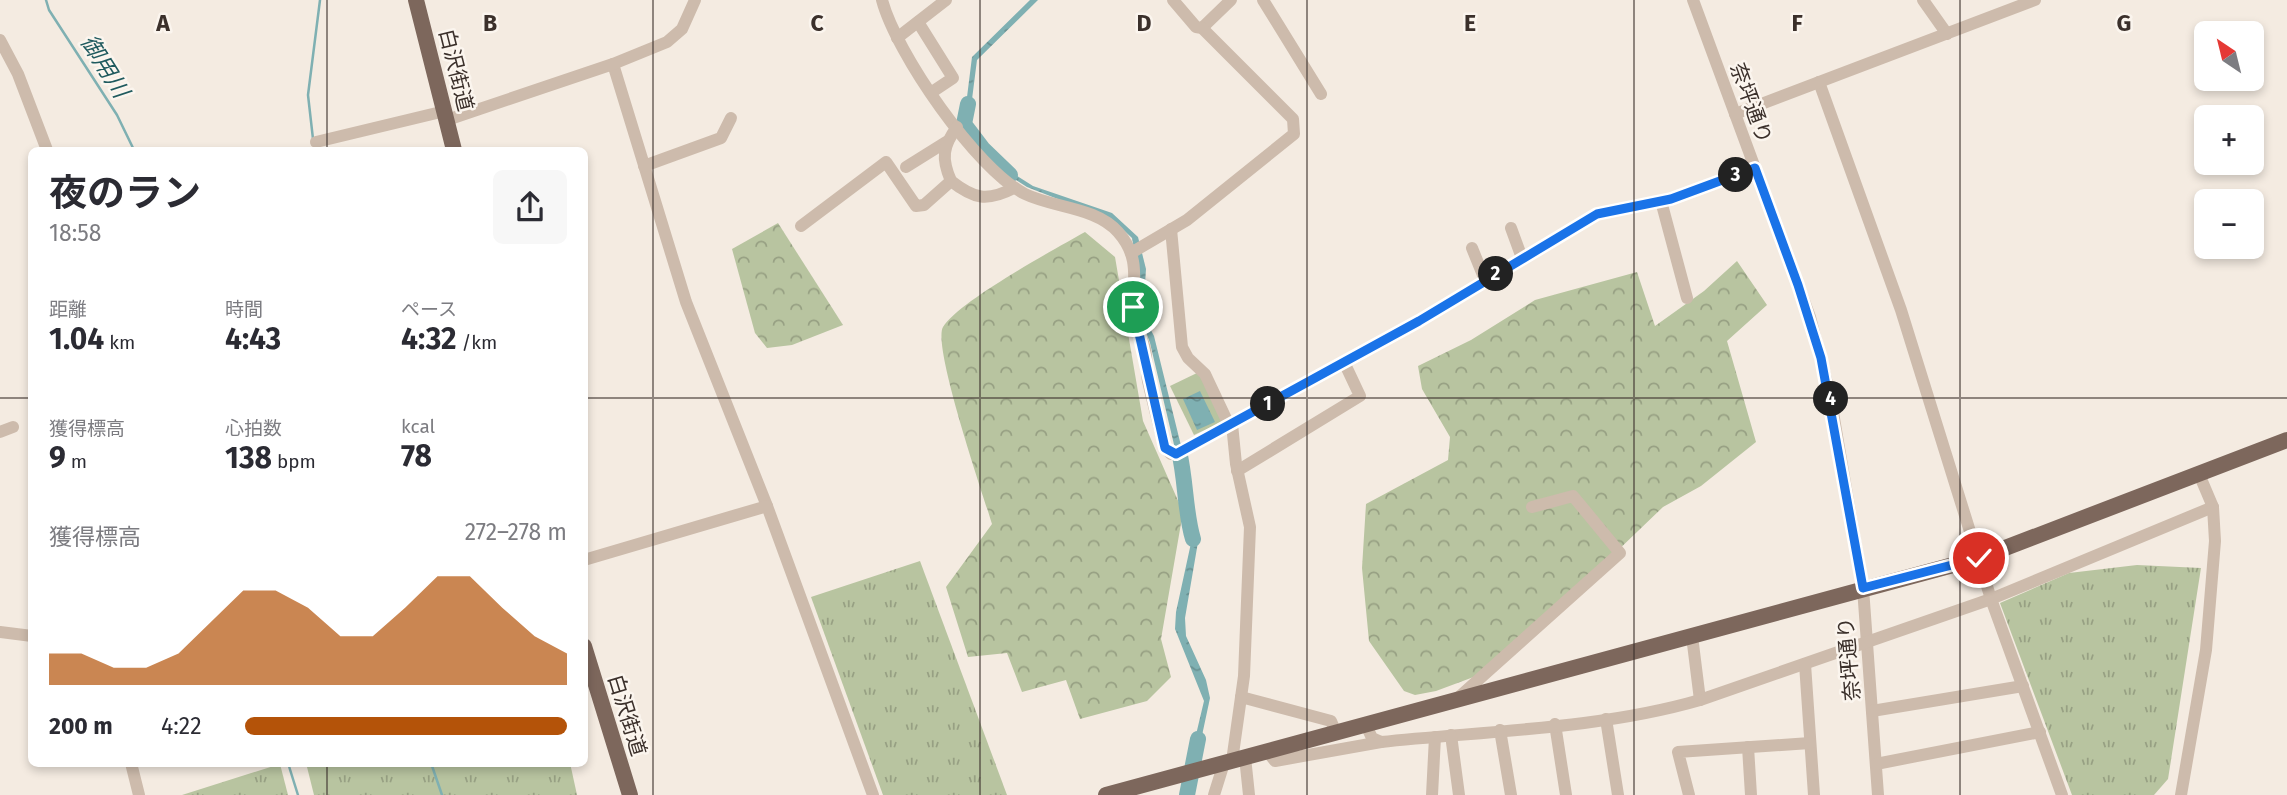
<!DOCTYPE html>
<html lang="ja">
<meta charset="utf-8">
<style>
:root{--surface:#fff;--page:#f7f7f7;--text:#2b2b33;--muted:#7c7c81;--accent:#b45309}
body{margin:0;font-family:"Fira Sans","Noto Sans JP",sans-serif;background:var(--page);color:var(--text);height:100vh;display:flex;flex-direction:column;font-size:26px;white-space:nowrap}
*{box-sizing:border-box;margin:0}
p{font-size:23px;color:var(--muted)}
.icon{flex:none;width:38px;height:38px;fill:none;stroke:currentColor;stroke-width:2;stroke-linecap:round;stroke-linejoin:round}
.map{position:relative;flex:1;overflow:hidden}
.drawer{position:absolute;left:28px;top:147px;width:560px;height:620px;display:flex;flex-direction:column;background:var(--surface);border-radius:10px;box-shadow:0 4px 10px #0003}
.drawer>*{flex:none}
.needle{width:46px;rotate:325deg}
.tools{position:absolute;left:2194px;top:21px;display:grid;gap:14px}
.tools a{display:grid;place-items:center;width:70px;height:70px;border-radius:10px;background:var(--surface);box-shadow:0 4px 10px #0003;font-size:35px}
.pin{position:absolute;display:grid;place-items:center;width:60px;height:60px;color:#fff;margin:-30px;border:4px solid #fff;border-radius:50%;box-shadow:0 2px 7px #0007}
.km{position:absolute;width:35px;height:35px;margin:-18px;border-radius:50%;background:#222;color:#fff;font-size:19px;line-height:35px;text-align:center}
.round{display:grid;place-items:center;flex:none;width:74px;height:74px;border-radius:10px;background:var(--page)}
.headline{display:flex;align-items:center;justify-content:space-between;height:119px;padding:0 21px}
h1{font-size:38px;font-weight:700;line-height:52px}
.metrics{display:grid;grid-template-columns:repeat(3,1fr);gap:10px;height:119px;padding:7px 21px}
.metrics div{display:grid;align-content:center}
.metrics b{font-size:30px;font-weight:700}
.metrics small{font-size:19px;font-weight:400}
.metrics p{font-size:19px}
.chart{height:196px;padding:14px 21px}
.chart p{display:flex;justify-content:space-between}
.chart svg{width:100%;height:126px;margin-top:7px;fill:var(--accent);opacity:.7}
ul{padding:0 21px;list-style:none;font-size:23px}
li{display:grid;grid-template-columns:112px 84px 1fr;align-items:center;height:52px}
li i{height:18px;border-radius:9px;background:var(--accent)}
.map>svg:first-child{display:block}
</style>
<div class="map">
<svg width="2287" height="795" viewBox="0 0 2287 795">
<defs>
<pattern id="grass-tufts" width="24" height="20" patternUnits="userSpaceOnUse" patternTransform="scale(1.75)"><rect width="24" height="20" fill="#b8c4a0"/><path d="M3 7l-1-3M5 7V3M7 7l1-3M15 17l-1-3M17 17v-4M19 17l1-3" fill="none" stroke="#97a083"/></pattern>
<pattern id="forest-crowns" width="20" height="18" patternUnits="userSpaceOnUse" patternTransform="scale(1.75)"><rect width="20" height="18" fill="#b8c4a0"/><path d="M2 6a3 3 0 1 1 6 0M12 15a3 3 0 1 1 6 0" fill="none" stroke="#97a083"/></pattern>
<pattern id="water-ripples" width="26" height="14" patternUnits="userSpaceOnUse" patternTransform="scale(1.75)"><rect width="26" height="14" fill="#7fb0b2"/><path d="M2 4q2-2 4 0t4 0M15 11q2-2 4 0t4 0" fill="none" stroke="#699091"/></pattern>
</defs>
<rect width="100%" height="100%" fill="#f4ebe1"/>
<g fill="url(#grass-tufts)">
<path d="M920,561l87,234h-124l-72,-198z"/>
<path d="M2137,565l64,3 -33,211 -14,16h-82l-72,-192 69,-30z"/>
<path d="M306,763h264l7,32h-263z"/>
<path d="M280,764l8,31h-106z"/>
</g>
<g fill="url(#forest-crowns)">
<path d="M778,223l65,102 -51,20 -25,3 -12,-15 -23,-84z"/>
<path d="M1085,232l30,25 28,164 40,91 -22,127 10,38 -24,24 -67,18 -14,-39 -44,12 -15,-39 -39,4 -22,-70 46,-63c-9,-30 -60,-178 -49,-197 16,-26 112,-78 142,-95z"/>
<path d="M1737,261l30,44 -40,36 29,101 -55,44 -38,21 -100,96 -84,72 -43,16 -21,4 -11,-4 -35,-50 -7,-73 4,-64 82,-44 2,-23 -28,-48 -4,-23 53,-26 64,-40 102,-28 18,54 49,-35z"/>
</g>
<path fill="#b8c4a0" d="M1199,372l23,50 -28,13 -24,-49z"/>
<g fill="url(#water-ripples)">
<path d="M1030,0h8l-61,60 -8,63 31,42 33,21 79,27 26,24 8,32 -3,46 11,21 33,134h-7l-30,-127 -12,-33 2,-30 -8,-42 -18,-17 -87,-34 -27,-17 -36,-49 8,-64z"/>
<path d="M1200,391l15,31 -18,8 -14,-31z"/>
<path d="M1192,517l6,25 -13,76 1,18 20,44 4,18 -13,61 -7,1 14,-59 -29,-72 1,-17 15,-69 -6,-25z"/>
</g>
<g fill="none" stroke-linecap="round" stroke-linejoin="round">
<g stroke="#7fb0b2" stroke-width="2.5">
<path d="M46,0l3,10 68,105 17,35"/>
<path d="M313,139l-5,-44 12,-95"/>
<path d="M288,763l10,32"/>
<path d="M431,763l11,32"/>
</g>
<g stroke="#7fb0b2" stroke-width="16">
<path d="M968,104l-4,20 19,25 27,26"/>
<path d="M1179,451c7,30 6,62 14,88"/>
<path d="M1187,795l11,-56"/>
</g>
<g stroke="#cdbbac" stroke-width="12">
<path d="M882,0c14,53 94,169 143,194 29,14 71,13 93,38 26,29 12,55 16,87 1,10 9,19 11,30 2,10 1,21 3,32 5,22 11,45 17,67l6,6 10,-2 238,-131 178,-107 74,-15 84,-31"/>
<path d="M1263,0l58,94"/>
<path d="M1693,0l117,317 20,78 33,193 15,207"/>
<path d="M1923,0l24,34"/>
<path d="M918,22l35,56 -21,14"/>
<path d="M1202,28l29,-28"/>
<path d="M897,38l49,-38"/>
<path d="M0,40l18,34 29,76"/>
<path d="M613,64l73,238 81,204"/>
<path d="M1819,82l82,228 90,289 71,196"/>
<path d="M1735,114l300,-114"/>
<path d="M447,120l166,-56 54,-22 15,-13 13,-29"/>
<path d="M316,142l129,-31"/>
<path d="M644,166l77,-28 10,-20"/>
<path d="M906,167l40,-25"/>
<path d="M951,181c-10,-23 -8,-35 6,-54"/>
<path d="M1661,201l26,97"/>
<path d="M801,226l85,-64 30,44 8,-1 27,-24c23,18 36,21 63,7"/>
<path d="M1511,228l11,30"/>
<path d="M1171,229l11,118 6,11 17,16 24,51"/>
<path d="M1472,248l13,32"/>
<path d="M1131,253l56,-33 107,-86 -1,-15 -91,-91 -6,-1 -23,-27"/>
<path d="M0,432l13,-5"/>
<path d="M1237,471l123,-75 -16,-34"/>
<path d="M584,560l183,-54 106,289"/>
<path d="M0,632l32,4"/>
<path d="M1692,636l8,64 291,-101 222,-92"/>
<path d="M1805,664l9,131"/>
<path d="M1241,697l90,24 5,12"/>
<path d="M1458,698l162,-145 -47,-57 -41,11"/>
<path d="M1872,711l151,-25"/>
<path d="M1606,719l12,76"/>
<path d="M1555,724l11,71"/>
<path d="M1366,725l6,13 9,4c104,-11 219,-13 319,-42"/>
<path d="M1500,730l11,65"/>
<path d="M1451,735l8,60"/>
<path d="M1748,747l3,48"/>
<path d="M1267,751l8,10 106,-19"/>
<path d="M1245,757l4,38"/>
<path d="M1232,761l12,-85 6,-149 -14,-63 -4,-40"/>
<path d="M131,763l8,32"/>
<path d="M1876,764l164,-32"/>
<path d="M1214,795l10,-32"/>
<path d="M1432,795l3,-58"/>
<path d="M1689,795l-11,-43 132,-9"/>
<path d="M2181,795l25,-145 9,-109 -2,-34 -14,-33"/>
</g>
<g stroke="#7d675c" stroke-width="16">
<path d="M416,0l38,150"/>
<path d="M584,646l46,149"/>
<path d="M1106,795l873,-237 308,-118"/>
</g>
</g>
<g fill="none" stroke-linecap="round" stroke-linejoin="round">
<g stroke="#fff" stroke-width="14">
<path id="route" d="M1133,307l32,141 11,6 243,-133 178,-107 74,-15 84,-31 43,117 23,73 42,230 116,-30"/>
</g>
<use href="#route" stroke="#1a73e8" stroke-width="9"/>
</g>
<path fill="none" stroke="#3b302b" stroke-width="2" stroke-opacity="0.55" d="M327,0v150M653,0v795M980,0v795M1307,0v795M1634,0v795M1960,0v795M0,398h32M584,398h1703M327,763v32"/>
<g text-anchor="middle" dominant-baseline="central" stroke-width="5" stroke-linejoin="round" paint-order="stroke">
<g font-size="21" fill="#3b302b" stroke="#fbf5ee">
<text transform="translate(456 70) rotate(76)">白沢街道</text>
<text transform="translate(1751 103) rotate(70)">奈坪通り</text>
<text transform="translate(1849 659) rotate(-95)">奈坪通り</text>
<text transform="translate(627 715) rotate(73)">白沢街道</text>
</g>
<g font-size="23" font-style="italic" fill="#1f5a5e" stroke="#fbf5ee">
<text transform="translate(105 66) rotate(58)">御用川</text>
</g>
</g>
<g font-size="23" text-anchor="middle" font-weight="bold" fill="#3b302b" stroke="#fbf5ee" stroke-width="5" stroke-linejoin="round" paint-order="stroke">
<text x="163" y="31">A</text>
<text x="490" y="31">B</text>
<text x="817" y="31">C</text>
<text x="1144" y="31">D</text>
<text x="1470" y="31">E</text>
<text x="1797" y="31">F</text>
<text x="2124" y="31">G</text>
</g>
</svg>
<div class="tools">
<a><svg class="needle" viewBox="-14 -14 28 28"><path d="M0-13l5 13h-10z" fill="#e53935"/><path d="M0 13l5-13h-10z" fill="#7c7c81"/></svg></a>
<a>+</a>
<a>−</a>
</div>
<div class="pin" style="left:1133px;top:307px;background:#1e9e55"><svg class="icon" aria-label="arrive" viewBox="0 0 24 24"><path d="M6 21V4h12l-3 4 3 4H6"/></svg></div>
<div class="pin" style="left:1979px;top:558px;background:#d93025"><svg class="icon" aria-label="check" viewBox="0 0 24 24"><path d="M5 12l5 5 9-10"/></svg></div>
<b class="km" style="left:1268px;top:404px">1</b>
<b class="km" style="left:1496px;top:274px">2</b>
<b class="km" style="left:1736px;top:175px">3</b>
<b class="km" style="left:1831px;top:399px">4</b>
<section class="drawer">
<div class="headline"><div><h1>夜のラン</h1><p>18:58</p></div><a class="round"><svg class="icon" aria-label="share" viewBox="0 0 24 24"><path d="M12 15V3M7 8l5-5 5 5M5 13v7h14v-7"/></svg></a></div>
<div class="metrics">
<div><p>距離</p><b>1.04<small> km</small></b></div>
<div><p>時間</p><b>4:43</b></div>
<div><p>ペース</p><b>4:32<small> /km</small></b></div>
</div>
<div class="metrics">
<div><p>獲得標高</p><b>9<small> m</small></b></div>
<div><p>心拍数</p><b>138<small> bpm</small></b></div>
<div><p>kcal</p><b>78</b></div>
</div>
<div class="chart"><p><span>獲得標高</span>272–278 m</p>
<svg viewBox="0 0 160 44" preserveAspectRatio="none"><path d="M0 44V33L10 33L20 38L30 38L40 33L50 22L60 11L70 11L80 17L90 27L100 27L110 17L120 6L130 6L140 17L150 27L160 33V44z"/></svg>
</div>
<ul>
<li><b>200 m</b>4:22<i style="width:100%"></i></li>
</ul>
</section>
</div>
